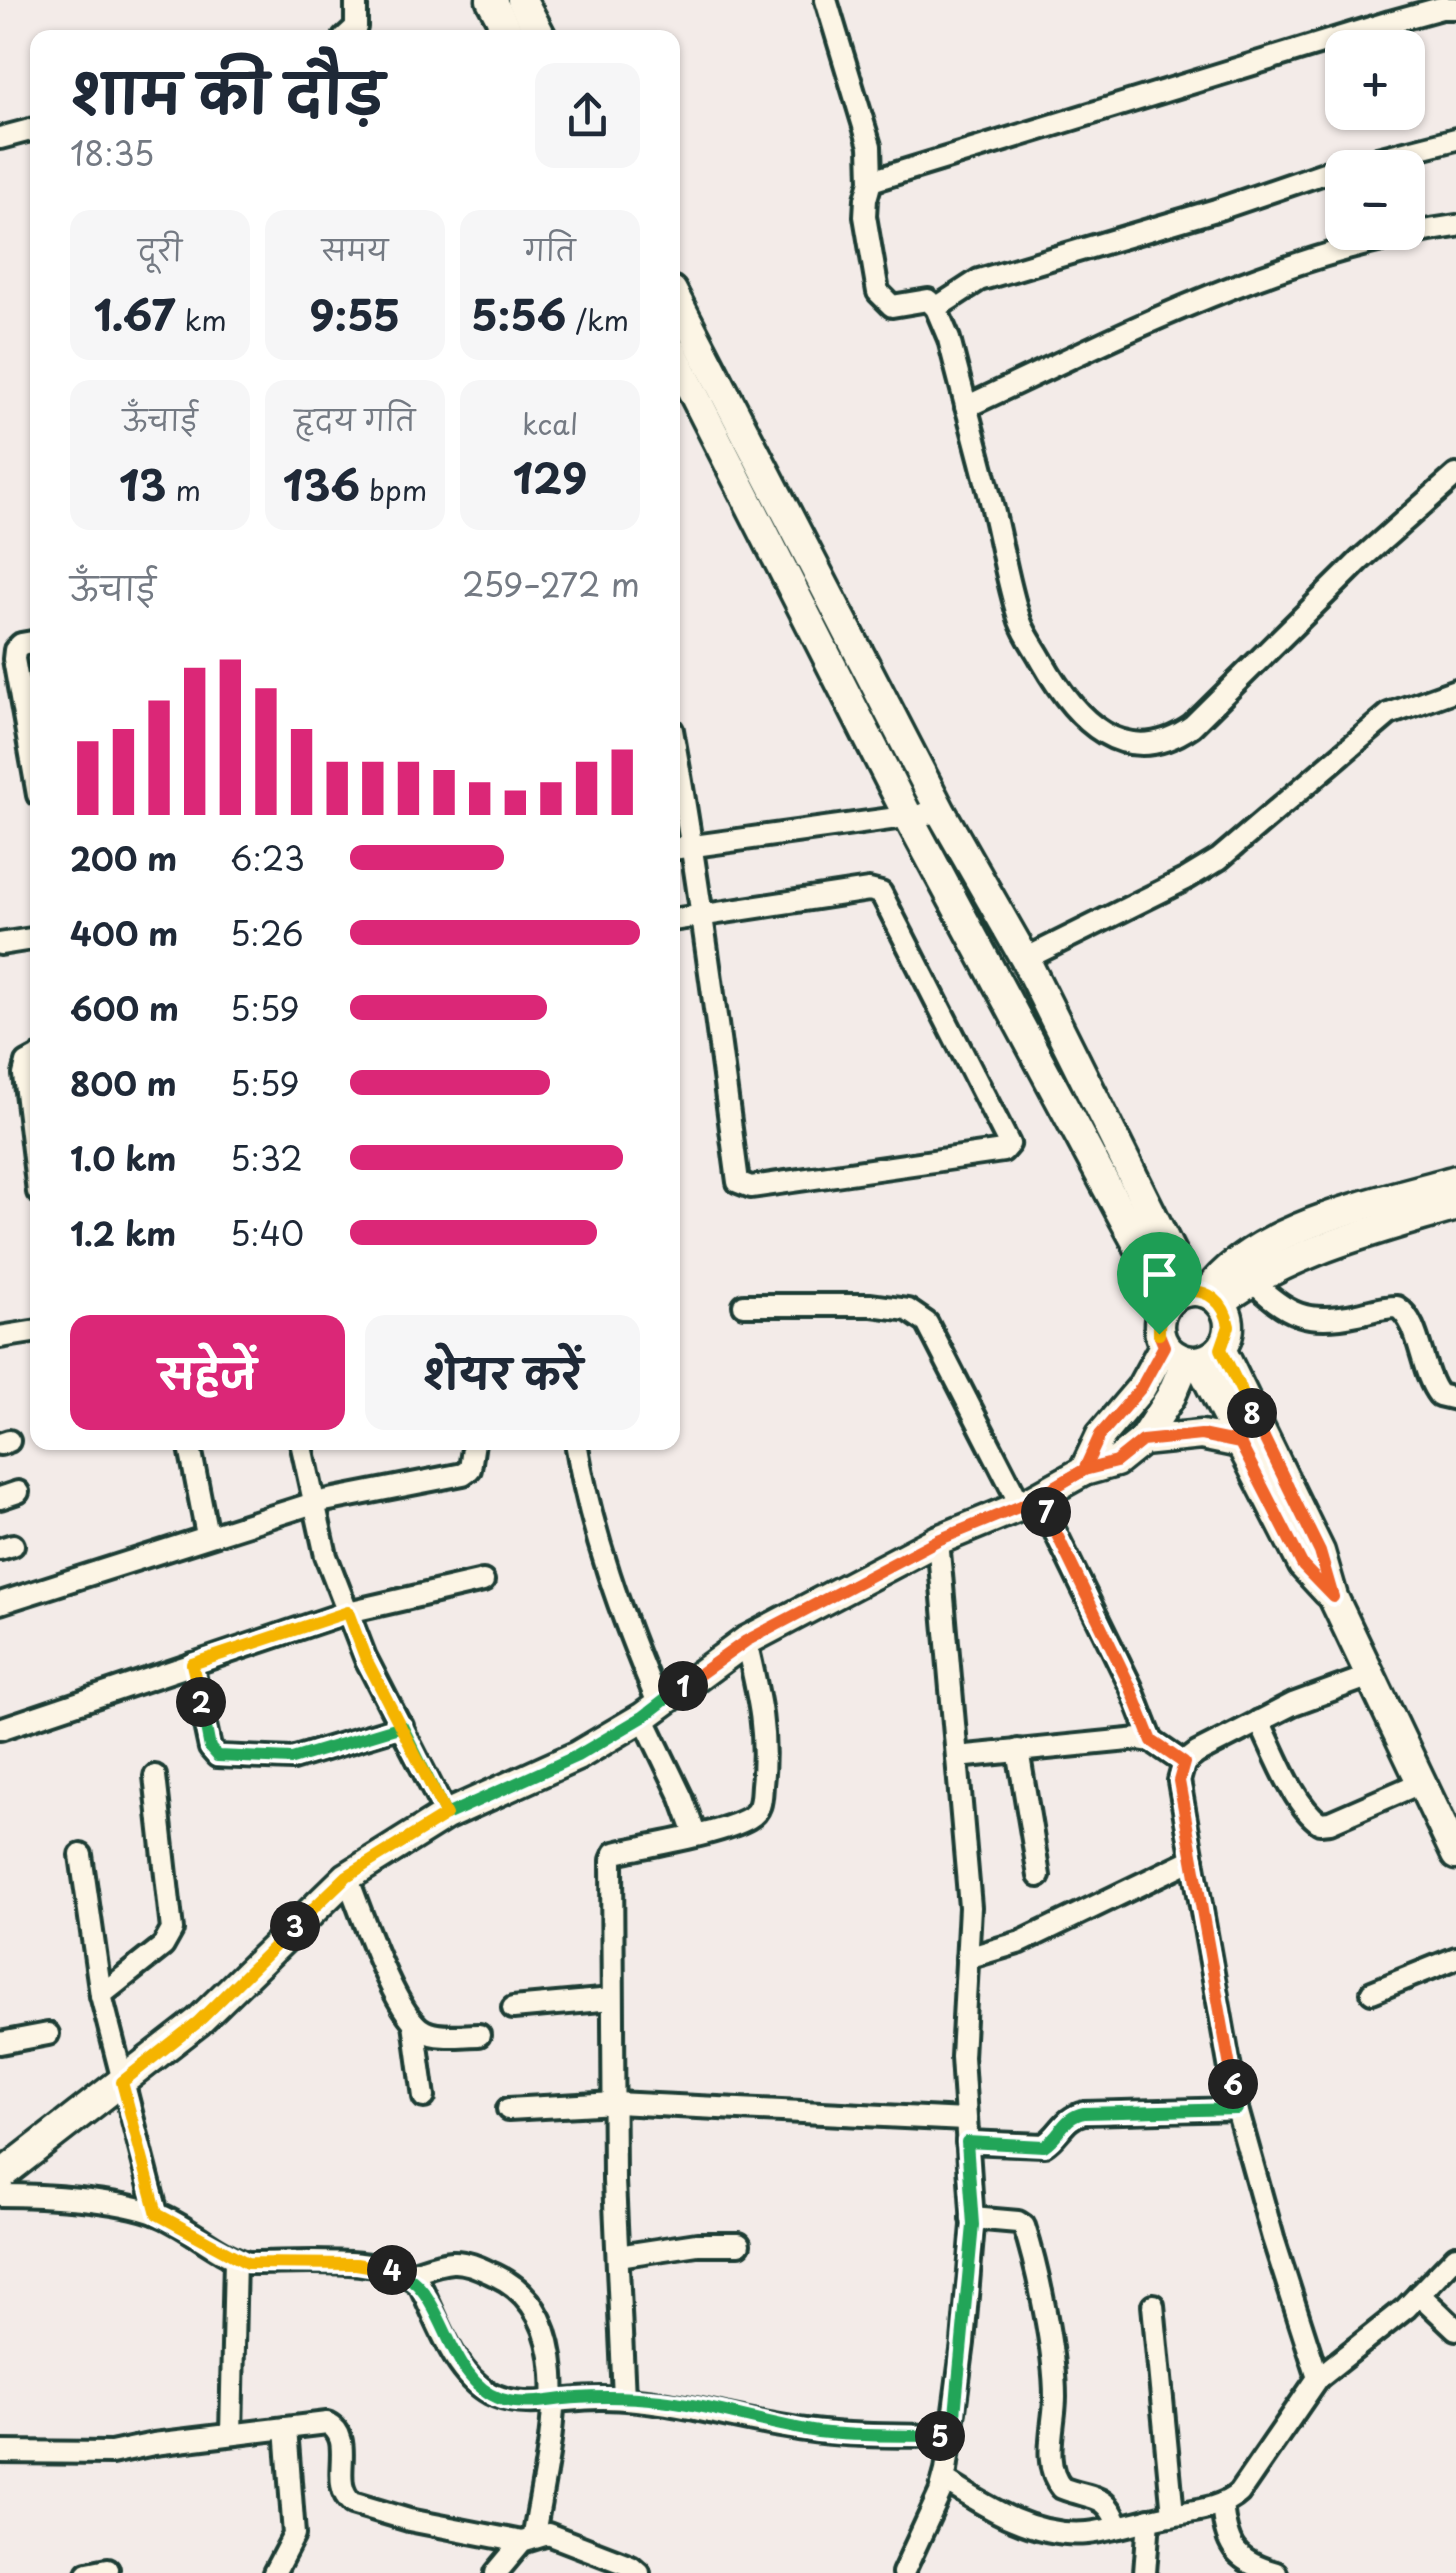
<!DOCTYPE html>
<html lang="hi">
<meta charset="utf-8">
<style>
:root{--surface:#fff;--page:#f6f6f7;--text:#1f2937;--muted:#747a83;--accent:#db2777}
body{margin:0;font-family:"Playpen Sans","Playpen Sans Deva",sans-serif;background:var(--page);color:var(--text);height:100vh;display:flex;flex-direction:column;font-size:38px;white-space:nowrap}
*{box-sizing:border-box;margin:0}
p{font-size:32px;color:var(--muted)}
.icon{flex:none;width:55px;height:55px;fill:none;stroke:currentColor;stroke-width:2;stroke-linecap:round;stroke-linejoin:round}
.map{position:relative;flex:1;overflow:hidden}
.details{position:absolute;left:30px;top:30px;width:650px;height:1420px;display:flex;flex-direction:column;background:var(--surface);border-radius:20px;box-shadow:0 2px 8px #0004}
.details>*{flex:none}
.tools{position:absolute;left:1325px;top:30px;display:grid;gap:20px}
.tools a{display:grid;place-items:center;width:100px;height:100px;border-radius:20px;background:var(--surface);box-shadow:0 2px 8px #0004;font-size:50px}
.pin{position:absolute;display:grid;place-items:center;width:85px;height:85px;color:#fff;margin:-102px -42px;border-radius:50% 50% 50% 0;rotate:-45deg;box-shadow:0 0 10px #0007}
.pin .icon{rotate:45deg}
.km{position:absolute;width:50px;height:50px;margin:-25px;border-radius:50%;background:#222;color:#fff;font-size:28px;line-height:50px;text-align:center}
.round{display:grid;place-items:center;flex:none;width:105px;height:105px;border-radius:20px;background:var(--page)}
.summary{display:flex;align-items:center;justify-content:space-between;height:170px;padding:0 40px}
h1{font-size:55px;font-weight:700;line-height:75px}
.stats{display:grid;grid-template-columns:repeat(3,1fr);gap:15px;height:170px;padding:10px 40px}
.stats div{display:grid;align-content:center;border-radius:20px;background:var(--page);text-align:center}
.stats b{font-size:42px;font-weight:700}
.stats small{font-size:28px;font-weight:400}
.stats p{font-size:28px}
.chart{height:280px;padding:20px 40px}
.chart p{display:flex;justify-content:space-between}
.chart svg{width:100%;height:180px;margin-top:10px;stroke:var(--accent);stroke-width:6}
.button{display:flex;gap:20px;margin-top:auto;padding:20px 40px}
.button a{flex:1;height:115px;border-radius:20px;background:var(--accent);color:#fff;font-size:40px;font-weight:700;line-height:115px;text-align:center}
.button a+a{background:var(--page);color:var(--text)}
ul{padding:0 40px;list-style:none;font-size:32px}
li{display:grid;grid-template-columns:160px 120px 1fr;align-items:center;height:75px}
li i{height:25px;border-radius:12px;background:var(--accent)}
.map>svg:first-child{display:block}
</style>
<div class="map">
<svg width="1456" height="2573" viewBox="0 0 1456 2573">
<rect width="100%" height="100%" fill="#f3ebe8"/>
<filter id="ink" filterUnits="userSpaceOnUse"><feTurbulence type="fractalNoise" baseFrequency=".01" numOctaves="2"/><feDisplacementMap in="SourceGraphic" scale="20" xChannelSelector="R" yChannelSelector="G"/><feConvolveMatrix kernelMatrix="1 2 1 2 8 2 1 2 1" color-interpolation-filters="sRGB"/></filter>
<g filter="url(#ink)">
<g fill="none" stroke-linecap="round" stroke-linejoin="round">
<g stroke="#1f3d34" stroke-width="28">
<g id="street">
<path d="M826,0l44,146 1,35 -5,18 -1,17 13,76 14,14 36,-6 8,8 13,31c14,57 30,113 44,170 9,37 15,76 27,112 5,14 15,27 22,40 33,58 82,112 150,65l168,-166 96,-85"/>
<path d="M344,38l12,-11v-27"/>
<path d="M0,138l38,-10"/>
<path d="M871,181l519,-159 51,-14h15"/>
<path d="M936,308l43,-28 237,-70 114,-39 126,-32"/>
<path d="M966,407c157,-73 317,-157 490,-181"/>
<path d="M38,641l-17,3 -6,6 -1,9 24,136"/>
<path d="M672,730c27,150 46,301 66,452l13,5 252,-36 6,-7 -128,-251 -12,-3 -197,30"/>
<path d="M672,849l269,-37"/>
<path d="M0,944l38,-6"/>
<path d="M1025,959l161,-80 33,-20 170,-145 67,-24"/>
<path d="M38,1057l-11,6 -3,12 14,117"/>
<path d="M1251,1280c36,35 56,45 107,34 13,-3 25,-7 39,-7 24,15 23,64 42,88l17,4"/>
<path d="M744,1305h127l37,5 19,13 94,183"/>
<path d="M0,1337l38,-6"/>
<path d="M189,1442l18,93"/>
<path d="M301,1442l25,114 39,101 81,158"/>
<path d="M576,1442c15,91 46,176 82,261"/>
<path d="M0,1444l9,-3"/>
<path d="M1038,1497l93,190 21,54"/>
<path d="M0,1498l18,-6"/>
<path d="M0,1549l13,-4"/>
<path d="M0,1603l314,-100 149,-29 7,-5 4,-27"/>
<path d="M192,1664l18,84 7,8 75,3 110,-33"/>
<path d="M643,1717l39,81 13,36"/>
<path d="M1259,1721c15,29 34,84 61,102l10,-1 90,-39"/>
<path d="M0,1729l348,-117 135,-31"/>
<path d="M1018,1750l21,126"/>
<path d="M957,1757l182,-18 13,2 32,22"/>
<path d="M81,1855l20,140 56,219"/>
<path d="M347,1877c13,32 48,139 77,154 14,8 39,4 55,4"/>
<path d="M967,1958l54,-16 172,-83"/>
<path d="M1372,1992l84,-34"/>
<path d="M101,1995l62,-49 9,-16 -17,-154"/>
<path d="M513,2008l99,-9"/>
<path d="M414,2023l10,74"/>
<path d="M0,2043l48,-9"/>
<path d="M508,2109l107,-6 350,17"/>
<path d="M967,2142l77,3c17,-11 19,-27 40,-32l153,-4"/>
<path d="M0,2195c43,0 117,4 157,19 32,12 57,39 90,49 44,1 141,-10 173,22 17,34 34,89 70,108 33,18 76,4 113,5 78,1 144,27 219,34 43,5 87,3 131,4"/>
<path d="M972,2218l46,4 6,4c14,43 31,125 31,171 0,28 -14,68 7,91 31,12 44,4 57,39"/>
<path d="M618,2256l79,-12h42"/>
<path d="M407,2274c14,-4 30,-11 45,-12 15,-1 30,7 43,13 92,42 51,183 39,260"/>
<path d="M1419,2294l37,35"/>
<path d="M1153,2305l20,209"/>
<path d="M1318,2378l-45,-140 -36,-129 -58,-328 5,-18 13,-10 96,-49 77,-28"/>
<path d="M624,2398l-10,-217 -2,-321 3,-7c34,-8 107,-19 134,-35 13,-7 12,-20 13,-33 6,-54 -4,-92 -16,-144"/>
<path d="M231,2434l4,-175"/>
<path d="M0,2452l111,1 43,-9 173,-21c31,16 0,59 25,80l57,17 113,22"/>
<path d="M944,2480c44,28 90,58 144,53 27,-3 51,-12 77,-17 24,-5 56,-6 74,-23l79,-115 88,-70 50,-52"/>
<path d="M1222,2504c4,41 11,57 54,69"/>
<path d="M88,2573l20,-4"/>
<path d="M274,2573l20,-38 -8,-107"/>
<path d="M496,2573l26,-31 26,-8 83,32 8,7"/>
<path d="M903,2573l37,-80 6,-22 17,-128 10,-118 -11,-168 8,-150 -32,-367"/>
<path d="M1145,2573l4,-54"/>
</g>
</g>
<g stroke="#1f3d34" stroke-width="35">
<g id="secondary">
<path d="M491,0l20,38"/>
<path d="M522,0l20,38"/>
<path d="M672,291l269,521 84,147 165,332"/>
<path d="M672,351l237,467 259,483"/>
<circle cx="1194" cy="1326" r="35"/>
<path d="M1207,1293c46,-67 173,-91 249,-113"/>
<path d="M1220,1303c69,-52 154,-72 236,-97"/>
<path d="M1221,1349l99,203 13,45 123,258"/>
<path d="M1199,1362l104,203 25,27"/>
<path d="M1142,1441l59,-6 39,8"/>
<path d="M1084,1471l17,-36 40,-47 23,-42"/>
<path d="M0,2176l198,-154 149,-145 99,-62 131,-59 66,-39 103,-76 192,-101 83,-34 63,-35 32,-9 26,-21 29,-45 15,-35"/>
</g>
</g>
<use href="#street" stroke="#fcf5e5" stroke-width="20"/>
<use href="#secondary" stroke="#fcf5e5" stroke-width="28"/>
</g>
</g>
<g fill="none" stroke-linecap="round" stroke-linejoin="round" filter="url(#ink)">
<g stroke="#fff" stroke-width="20">
<path id="split-1" d="M683,1686l63,-45 192,-101 83,-34 63,-36 16,-35 41,-47 23,-42 -5,-12"/>
</g>
<g stroke="#fff" stroke-width="20">
<path id="split-2" d="M201,1702l9,46 7,8 75,3 110,-33 44,89 131,-59 66,-39 40,-31"/>
</g>
<g stroke="#fff" stroke-width="20">
<path id="split-3" d="M201,1702l-9,-38 156,-52 17,45 81,158 -99,61 -52,50"/>
</g>
<g stroke="#fff" stroke-width="20">
<path id="split-4" d="M295,1926l-97,96 -76,60 35,132 90,49 109,1 36,6"/>
</g>
<g stroke="#fff" stroke-width="20">
<path id="split-5" d="M392,2270c55,13 50,108 109,129 24,8 51,0 76,-1 27,-2 57,-1 84,2 53,6 104,24 157,32 40,5 82,3 122,4"/>
</g>
<g stroke="#fff" stroke-width="20">
<path id="split-6" d="M940,2436h13l20,-211 -6,-83 77,4c17,-11 19,-29 40,-33l153,-4 -4,-25"/>
</g>
<g stroke="#fff" stroke-width="20">
<path id="split-7" d="M1046,1512l84,174 22,55 32,22 -5,18 54,303"/>
</g>
<g stroke="#fff" stroke-width="20">
<path id="split-8" d="M1046,1512l-8,-15 46,-27 32,-8 26,-21 59,-6 39,8 63,123 30,31 -13,-45 -68,-139"/>
</g>
<g stroke="#fff" stroke-width="20">
<path id="split-9" d="M1159,1334c-3,-52 61,-59 70,-8l-8,23 31,64"/>
</g>
<use href="#split-1" stroke="#f0652b" stroke-width="12"/>
<use href="#split-2" stroke="#22a559" stroke-width="12"/>
<use href="#split-3" stroke="#f5b400" stroke-width="12"/>
<use href="#split-4" stroke="#f5b400" stroke-width="12"/>
<use href="#split-5" stroke="#22a559" stroke-width="12"/>
<use href="#split-6" stroke="#22a559" stroke-width="12"/>
<use href="#split-7" stroke="#f0652b" stroke-width="12"/>
<use href="#split-8" stroke="#f0652b" stroke-width="12"/>
<use href="#split-9" stroke="#f5b400" stroke-width="12"/>
</g>
</svg>
<div class="tools">
<a>+</a>
<a>−</a>
</div>
<div class="pin" style="left:1159px;top:1334px;background:#1e9e55"><svg class="icon" aria-label="arrive" viewBox="0 0 24 24"><path d="M6 21V4h12l-3 4 3 4H6"/></svg></div>
<b class="km" style="left:683px;top:1686px">1</b>
<b class="km" style="left:201px;top:1702px">2</b>
<b class="km" style="left:295px;top:1926px">3</b>
<b class="km" style="left:392px;top:2270px">4</b>
<b class="km" style="left:940px;top:2436px">5</b>
<b class="km" style="left:1233px;top:2084px">6</b>
<b class="km" style="left:1046px;top:1512px">7</b>
<b class="km" style="left:1252px;top:1413px">8</b>
<section class="details">
<div class="summary"><div><h1>शाम की दौड़</h1><p>18:35</p></div><a class="round"><svg class="icon" aria-label="share" viewBox="0 0 24 24"><path d="M12 15V3M7 8l5-5 5 5M5 13v7h14v-7"/></svg></a></div>
<div class="stats">
<div><p>दूरी</p><b>1.67<small> km</small></b></div>
<div><p>समय</p><b>9:55</b></div>
<div><p>गति</p><b>5:56<small> /km</small></b></div>
</div>
<div class="stats">
<div><p>ऊँचाई</p><b>13<small> m</small></b></div>
<div><p>हृदय गति</p><b>136<small> bpm</small></b></div>
<div><p>kcal</p><b>129</b></div>
</div>
<div class="chart"><p><span>ऊँचाई</span>259–272 m</p>
<svg viewBox="0 0 160 44" preserveAspectRatio="none"><path d="M5 44V26M15 44V23M25 44V16M35 44V8M45 44V6M55 44V13M65 44V23M75 44V31M85 44V31M95 44V31M105 44V33M115 44V36M125 44V38M135 44V36M145 44V31M155 44V28"/></svg>
</div>
<ul>
<li><b>200 m</b>6:23<i style="width:53%"></i></li>
<li><b>400 m</b>5:26<i style="width:100%"></i></li>
<li><b>600 m</b>5:59<i style="width:68%"></i></li>
<li><b>800 m</b>5:59<i style="width:69%"></i></li>
<li><b>1.0 km</b>5:32<i style="width:94%"></i></li>
<li><b>1.2 km</b>5:40<i style="width:85%"></i></li>
</ul>
<div class="button"><a>सहेजें</a><a>शेयर करें</a></div>
</section>
</div>
